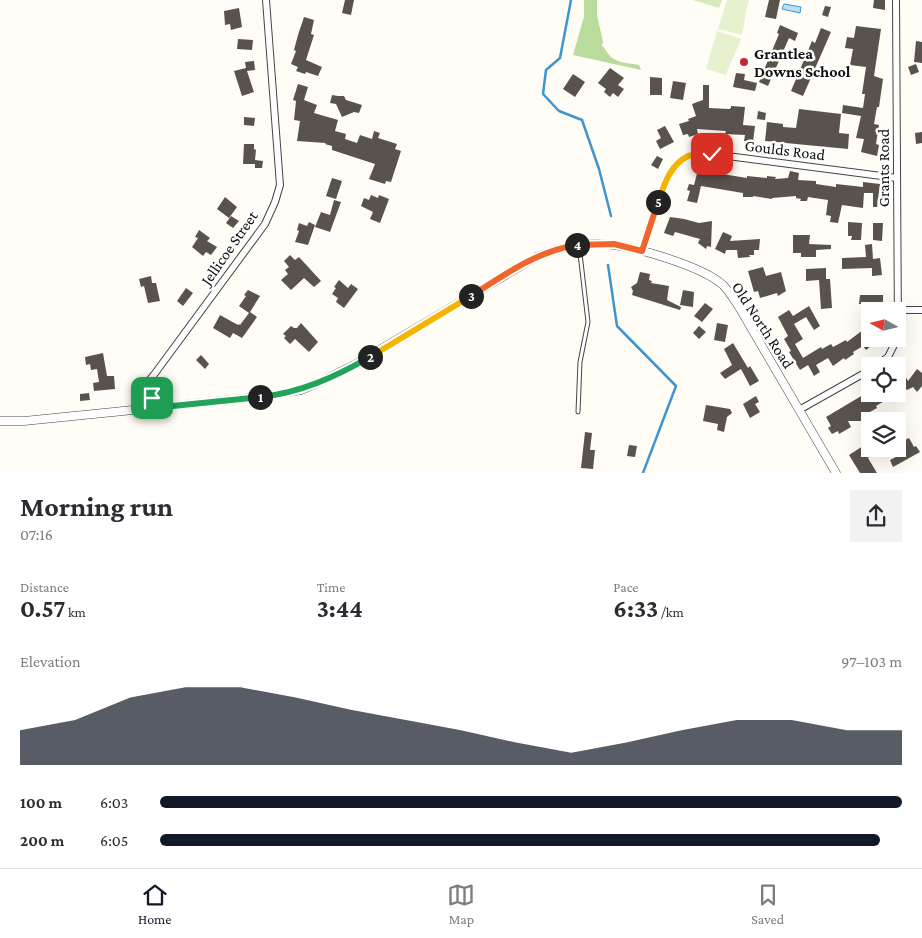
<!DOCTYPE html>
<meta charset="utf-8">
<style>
:root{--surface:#fff;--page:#f2f2f3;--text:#2b2b33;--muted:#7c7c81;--line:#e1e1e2;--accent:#111827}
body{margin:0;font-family:"Crimson Pro",serif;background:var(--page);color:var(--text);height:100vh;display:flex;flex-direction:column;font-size:19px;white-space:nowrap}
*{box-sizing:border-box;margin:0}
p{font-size:16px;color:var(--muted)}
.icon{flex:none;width:28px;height:28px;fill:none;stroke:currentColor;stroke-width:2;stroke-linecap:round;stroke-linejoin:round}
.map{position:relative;height:473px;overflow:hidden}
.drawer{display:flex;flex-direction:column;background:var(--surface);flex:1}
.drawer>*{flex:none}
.needle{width:32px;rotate:278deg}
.buttons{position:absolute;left:861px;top:302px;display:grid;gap:10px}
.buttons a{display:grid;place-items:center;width:45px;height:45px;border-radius:0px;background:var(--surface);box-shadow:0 5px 20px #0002;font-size:25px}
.pin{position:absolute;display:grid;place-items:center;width:42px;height:42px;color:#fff;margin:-21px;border-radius:10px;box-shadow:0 2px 8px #0006}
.km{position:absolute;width:25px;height:25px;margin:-12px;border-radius:50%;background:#222;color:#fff;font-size:14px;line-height:25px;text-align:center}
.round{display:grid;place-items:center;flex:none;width:52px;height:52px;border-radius:0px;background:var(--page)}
.summary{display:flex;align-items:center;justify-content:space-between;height:85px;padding:0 20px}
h1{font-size:28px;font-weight:700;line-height:38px}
.figures{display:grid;grid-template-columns:repeat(3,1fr);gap:8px;height:85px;padding:5px 20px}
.figures div{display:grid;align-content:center}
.figures b{font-size:25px;font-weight:700}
.figures small{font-size:14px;font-weight:400}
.figures p{font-size:14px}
.chart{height:140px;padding:10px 20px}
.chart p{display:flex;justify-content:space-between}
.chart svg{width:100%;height:90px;margin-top:5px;fill:var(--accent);opacity:.7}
ul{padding:0 20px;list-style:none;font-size:16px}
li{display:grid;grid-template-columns:80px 60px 1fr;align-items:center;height:38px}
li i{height:12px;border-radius:6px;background:var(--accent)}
.menu{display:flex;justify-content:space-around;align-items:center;height:70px;border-top:1px solid var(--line);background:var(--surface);font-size:14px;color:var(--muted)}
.menu a{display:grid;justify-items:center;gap:2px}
.menu .on{color:var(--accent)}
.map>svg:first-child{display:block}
</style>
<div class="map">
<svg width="922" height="473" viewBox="0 0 922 473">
<rect width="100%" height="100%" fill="#fffdf5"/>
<path fill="#d5ebbd" d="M693,0h29l-3,8z"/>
<path fill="#b9dc9c" d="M584,0h13v15l6,27c-2,7 -2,1 2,7 8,15 19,13 34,16l2,5 -68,-15 11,-38z"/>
<g fill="#e6f2cf">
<path d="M727,0h22c-4,12 -4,23 -7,35l-24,-6z"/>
<path d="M717,31l24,8c-4,12 -11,23 -15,36l-20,-6z"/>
</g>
<path fill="#b9e0f7" stroke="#3f96cf" d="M784,4l17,3 -1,6 -18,-4z"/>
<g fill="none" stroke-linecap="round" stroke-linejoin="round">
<g stroke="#3f96cf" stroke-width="2.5">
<path d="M571,0l-11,58 -14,12 -3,24 16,17 23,9 17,49 12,47"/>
<path d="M608,265l9,61 59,60 -33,87"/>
</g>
</g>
<g fill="#5a524d">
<path d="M345,0h9l-3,15 -9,-2z"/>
<path d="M769,0h11l-4,19 -11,-2z"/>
<path d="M874,0h11v10l-12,-2z"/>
<path d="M825,6l6,1 -3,10 -6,-2z"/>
<path d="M239,8l3,19 -11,3 -1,-6 -5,1 -1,-14z"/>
<path d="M304,17l10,3 -3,14 3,1 -8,25 16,7 -4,9 -12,-4 -1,2 -9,-3 2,-4 -7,-3 5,-13 -2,-1 4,-15z"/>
<path d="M780,25l18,8 -3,8 -6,-3 -21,48 -9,-4 20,-48 -2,-1z"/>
<path d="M856,26l25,3 -7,47 9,3 -4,28h-2l-3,17 5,1 -3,19 3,1 -2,11 -16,-4 3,-13 -8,-1 5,-22 -19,-3 1,-8 20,3 2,-14h-3l4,-27 -16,-2 3,-16 -8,-1 2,-11 7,1z"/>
<path d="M821,28l10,4 -28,64 -12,-5 21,-50 3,2z"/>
<path d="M238,39l15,1 -1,10 -15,-1z"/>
<path d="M916,41l6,1v21l-8,-1z"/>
<path d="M254,61l1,9 -8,1 7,21 -12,4 -8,-25 12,-3 -1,-6z"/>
<path d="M916,64l3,8 -8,3 -3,-8z"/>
<path d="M610,68l14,10 -6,7 6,4 -6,8 -5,-4 -3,4 -6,-5 2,-3 -8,-6z"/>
<path d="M736,73l9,1 -1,6 13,3 -2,8 -22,-4z"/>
<path d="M573,74l12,8 -10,15 -12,-8z"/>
<path d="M650,77l12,1v17h-12z"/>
<path d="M673,81l13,2 -3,17 -13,-2z"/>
<path d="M298,84l10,3 -4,13 13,5 -3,8 24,7 -3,11 11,3 -1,5 12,4 3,-8 12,4 2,-8 6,2 -2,5 19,6 -2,5 6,2 -10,31 -5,-1 -1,3 -16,-5 6,-15 -43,-14v-4l-7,-2 1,-1 -29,-2 3,-20 -6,-1 2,-19 -3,-1z"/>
<path d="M703,85h6v23l20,1 2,-1v-2l14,1 -2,18 12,1 -2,16 -9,-1 1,-6 -20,-1 1,-3 -29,-2 1,5 -9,3 -1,-3 -5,1 -4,-11 10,-3 -1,-2 8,-3 -4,-12 11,-4z"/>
<path d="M332,95l6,1h6l2,4 16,5 -3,8 -5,-1 -12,5 -6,-13 -6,-1z"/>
<path d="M799,109l42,5 -2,19 10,1 -1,15 -83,-8 2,-19 16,2v3l13,1z"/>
<path d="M758,111l8,2 -1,7 -8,-1z"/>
<path d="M244,117l11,1 -1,8 -10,-1z"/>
<path d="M665,126l9,16 -14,7 -4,-8 5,-3 -4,-8z"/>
<path d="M922,132v11l-6,1 -1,-11z"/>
<path d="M244,144h10v5l2,1 -1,10 8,1 -1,7h-7v-4h-12z"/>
<path d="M657,156l6,3 -5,10 -7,-4z"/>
<path d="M702,164l11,3v2l4,1 -1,3 31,5v-2l20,2v-2l9,1 -1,2 13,-1 2,-7 9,2 -1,7 18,1v3l20,3v-3l27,3v-5l17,2 -3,23h-4v-14h-9l-1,15 -21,-3 -4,18 -8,-1 1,-6 -5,-1 2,-15 -20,-3 -1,4h-7l1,-2 -5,-1v-2l-24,2v1l-19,-3v1h-10v-4l-42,-7 -4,17 -10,-2 3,-10 -3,-1 2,-6 5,1 4,-15 3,1z"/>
<path d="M332,178l10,3 -6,18 -10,-3z"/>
<path d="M371,195l7,3 1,-3 10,4 -9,24 -10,-4 3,-7 -12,-6 3,-8 5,2z"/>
<path d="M225,197l12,10 -8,11 -12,-9z"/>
<path d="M334,200l7,2 -11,30 -15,-5 6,-15 9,3z"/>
<path d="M231,216l8,5 -6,7 -7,-5z"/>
<path d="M670,217l14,2 15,4 13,-2 -1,26 -4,-1 -1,3 -8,-6 2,-4 -25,-7 -2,4 -9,-3z"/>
<path d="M309,222l6,3 -7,20 -13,-3 4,-11 -2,-1 2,-7 8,3z"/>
<path d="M848,222l14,1 -1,17h-10l1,-4h-4z"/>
<path d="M873,223h10l-1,18 -9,-1z"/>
<path d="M199,230l11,8 -3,3 10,6 -6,8 -5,-3 -3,4 -11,-9 6,-9 -3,-1z"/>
<path d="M723,232l9,4 -2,5 30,-2 -1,11h-5v5h-5l1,2 -12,1 -1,-8h-11l-1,4 -10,-5z"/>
<path d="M793,235h17l-1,9 22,1v4l-15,1v7h-15v-4h-8z"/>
<path d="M872,244l1,15 7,-1 2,17 -10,1v-8l-30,1v-11l24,-1 -1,-12z"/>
<path d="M290,255l5,5 4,-3 22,24 -7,6 -10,-9 -13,12 -10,-10 7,-6 -3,-4 4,-3 -5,-6z"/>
<path d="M763,267l3,9 15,-4 5,19 -8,5 -1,-3 -17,5 -2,-7 -4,1 -6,-21z"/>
<path d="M826,268v11h4l2,29 -11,1 -2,-29 -13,1v-12z"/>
<path d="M640,272l10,2 -1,6 3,1 -1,2 18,3 -2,14 14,7 -1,3 -48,-15 1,-4 -2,-4 6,-4z"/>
<path d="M151,276l1,7h4l4,18 -12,2 -4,-17 -3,1 -2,-8z"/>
<path d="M339,280l9,8 3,-4 7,5 -14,19 -8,-6 2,-4 -6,-4 4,-6 -2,-1z"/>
<path d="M186,288l7,5 -10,13 -6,-5z"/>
<path d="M248,290l12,6 -10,16 7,5 -15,21 -9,-5 -3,5 -17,-10 7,-13 18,10 1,-1 1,1 9,-12 -10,-7 7,-10 -2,-1z"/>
<path d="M683,290l11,2 -1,15 -13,-2z"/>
<path d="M860,295h23v16h-12l1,-7h-13z"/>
<path d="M705,303l8,6 -11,13 -8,-6z"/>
<path d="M809,306l11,20 -6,4 -8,-13 -12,7 9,15 -8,5 8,14 18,-11 1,2 9,-5 2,3 13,-7 1,2 16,-12 7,9h10l-14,11 -3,-4 -10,6 1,2 -9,6 -1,-2 -11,8 -5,-8 -12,7 4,7 -6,4 -6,-11 -8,5 -11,-18 2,-1 -7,-12 4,-3 -10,-19 11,-7 4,6z"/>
<path d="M301,323l17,19 -9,10 -14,-13 -5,5 -6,-6 2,-2 -3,-2 8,-8 3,2h3z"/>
<path d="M717,323l11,2 -3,17 -11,-2z"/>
<path d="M699,326l7,6 -7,7 -6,-6z"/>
<path d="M733,343l15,25 2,-2 9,15 -9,5 -9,-17 -16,10 -5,-6 12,-8 -8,-16z"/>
<path d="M103,353l4,23h7l1,13 -21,2 -1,-8 6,-1 -2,-13 -6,1 -1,-6 -4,1 -1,-8z"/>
<path d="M201,355l8,9 -4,5 -9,-9z"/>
<path d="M898,363l10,18 9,-12 5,4v13l-5,6 -4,-5 -6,3 -2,-2 -5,3 -2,-5z"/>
<path d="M868,392l1,2h27l-20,12 1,2 -9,5 6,8h-4v8l-5,-8h-17l3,6 -12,7 -1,-3 -6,3 -4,-6 3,-2 -5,-9z"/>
<path d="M89,393l1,7 -10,1v-7z"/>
<path d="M756,396l3,6 -4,2 5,8 -10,6 -7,-14z"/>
<path d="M706,405l24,4 2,4 -5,4 -3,15 -7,-2 1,-6 -15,-3z"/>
<path d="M898,429l7,11 4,-2 5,9 2,-1 4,6 -27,15 -3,-7 12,-6 -4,-8z"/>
<path d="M585,432l7,1 -2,17h5l-2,19 -12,-1z"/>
<path d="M629,445l8,1 -2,11 -8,-1z"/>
<path d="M863,446l6,11 -1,1 9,15h-17l-11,-18z"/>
</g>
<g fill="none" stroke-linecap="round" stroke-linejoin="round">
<g stroke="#444" stroke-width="5">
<path id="service" d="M578,412l2,-50 8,-40 -9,-77"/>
</g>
<g stroke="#444" stroke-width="8">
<g id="minor">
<path d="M896,0l2,335"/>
<path d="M642,251c9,-25 21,-85 47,-95 6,-3 16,-2 23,-2l185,24"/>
<path d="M898,310h24"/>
<path d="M876,366l12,-9 9,-18"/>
<path d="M153,408l-2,-15 2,-17"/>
<path d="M141,409c-2,-17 0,-21 12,-33l112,-152 10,-22 5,-17 -14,-185"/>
<path d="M799,410l71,-40"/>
</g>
</g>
<g stroke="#444" stroke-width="9">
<path id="tertiary" d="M0,421h24l129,-13 114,-12 34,-6 21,-9 32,-16 182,-108c21,-8 41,-14 64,-13 29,0 102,22 123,41 6,6 11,15 16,22l97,166"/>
</g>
<use href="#service" stroke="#fff" stroke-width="3"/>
<use href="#minor" stroke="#fff" stroke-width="6"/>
<use href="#tertiary" stroke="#fff" stroke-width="8"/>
</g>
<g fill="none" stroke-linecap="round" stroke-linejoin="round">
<g stroke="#fff" stroke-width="10">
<path id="split-1" d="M152,398l1,10 107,-11"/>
</g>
<g stroke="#fff" stroke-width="10">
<path id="split-2" d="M260,397c40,-4 75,-20 110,-40"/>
</g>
<g stroke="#fff" stroke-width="10">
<path id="split-3" d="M370,357l101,-61"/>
</g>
<g stroke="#fff" stroke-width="10">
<path id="split-4" d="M471,296c33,-21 66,-45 106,-51"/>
</g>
<g stroke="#fff" stroke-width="10">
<path id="split-5" d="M577,245l37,-1 28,7 16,-49"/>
</g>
<g stroke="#fff" stroke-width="10">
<path id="split-6" d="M658,202c6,-17 12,-37 30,-46 7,-2 17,-2 24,-2"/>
</g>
<use href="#split-1" stroke="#22a559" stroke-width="6"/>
<use href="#split-2" stroke="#22a559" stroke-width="6"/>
<use href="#split-3" stroke="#f5b400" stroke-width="6"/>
<use href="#split-4" stroke="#f0652b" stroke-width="6"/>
<use href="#split-5" stroke="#f0652b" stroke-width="6"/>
<use href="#split-6" stroke="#f5b400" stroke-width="6"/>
</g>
<circle fill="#c4262e" stroke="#fff" stroke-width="2" cx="744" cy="62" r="5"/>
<g text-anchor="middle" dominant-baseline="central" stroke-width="5" stroke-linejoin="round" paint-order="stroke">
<g font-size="16" font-weight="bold" fill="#111" stroke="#fff" text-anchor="start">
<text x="754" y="53">Grantlea<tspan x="754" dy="18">Downs School</tspan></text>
</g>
<g font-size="16" fill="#111" stroke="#fff">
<text transform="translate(785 150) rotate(7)">Goulds Road</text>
<text transform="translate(883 168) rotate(-90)">Grants Road</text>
<text transform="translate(229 248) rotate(-55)">Jellicoe Street</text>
<text transform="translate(763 325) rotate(57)">Old North Road</text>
</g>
</g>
</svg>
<div class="buttons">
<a><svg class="needle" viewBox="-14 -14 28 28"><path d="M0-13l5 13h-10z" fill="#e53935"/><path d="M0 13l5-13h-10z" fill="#7c7c81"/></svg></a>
<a><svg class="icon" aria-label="locate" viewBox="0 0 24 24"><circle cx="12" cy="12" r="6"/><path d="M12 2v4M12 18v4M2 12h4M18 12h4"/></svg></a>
<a><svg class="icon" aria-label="layers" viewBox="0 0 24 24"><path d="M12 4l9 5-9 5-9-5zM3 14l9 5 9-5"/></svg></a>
</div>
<div class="pin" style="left:152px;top:398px;background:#1e9e55"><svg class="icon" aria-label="arrive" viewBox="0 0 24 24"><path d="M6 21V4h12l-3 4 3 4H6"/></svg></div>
<div class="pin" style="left:712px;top:154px;background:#d93025"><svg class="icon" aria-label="check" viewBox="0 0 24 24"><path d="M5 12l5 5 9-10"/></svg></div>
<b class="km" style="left:260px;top:397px">1</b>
<b class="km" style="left:370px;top:357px">2</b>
<b class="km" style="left:471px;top:296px">3</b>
<b class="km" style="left:577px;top:245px">4</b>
<b class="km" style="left:658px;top:202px">5</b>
</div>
<section class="drawer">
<div class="summary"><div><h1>Morning run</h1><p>07:16</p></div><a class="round"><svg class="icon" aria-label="share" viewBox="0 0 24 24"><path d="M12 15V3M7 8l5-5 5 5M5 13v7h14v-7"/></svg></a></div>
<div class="figures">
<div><p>Distance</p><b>0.57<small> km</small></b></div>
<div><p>Time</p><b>3:44</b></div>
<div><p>Pace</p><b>6:33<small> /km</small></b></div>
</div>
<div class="chart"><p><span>Elevation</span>97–103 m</p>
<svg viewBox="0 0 160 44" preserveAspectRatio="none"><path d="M0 44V27L10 22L20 11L30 6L40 6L50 11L60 17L70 22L80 27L90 33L100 38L110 33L120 27L130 22L140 22L150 27L160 27V44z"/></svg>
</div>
<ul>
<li><b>100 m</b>6:03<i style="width:100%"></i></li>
<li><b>200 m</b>6:05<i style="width:97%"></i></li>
</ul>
</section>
<nav class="menu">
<a class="on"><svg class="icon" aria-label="home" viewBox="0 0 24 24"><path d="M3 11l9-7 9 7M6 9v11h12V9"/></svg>Home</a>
<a><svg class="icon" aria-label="map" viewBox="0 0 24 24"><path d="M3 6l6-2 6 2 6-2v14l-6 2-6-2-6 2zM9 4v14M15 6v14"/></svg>Map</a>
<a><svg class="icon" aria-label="saved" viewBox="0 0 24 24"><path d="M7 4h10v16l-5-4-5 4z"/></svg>Saved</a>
</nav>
